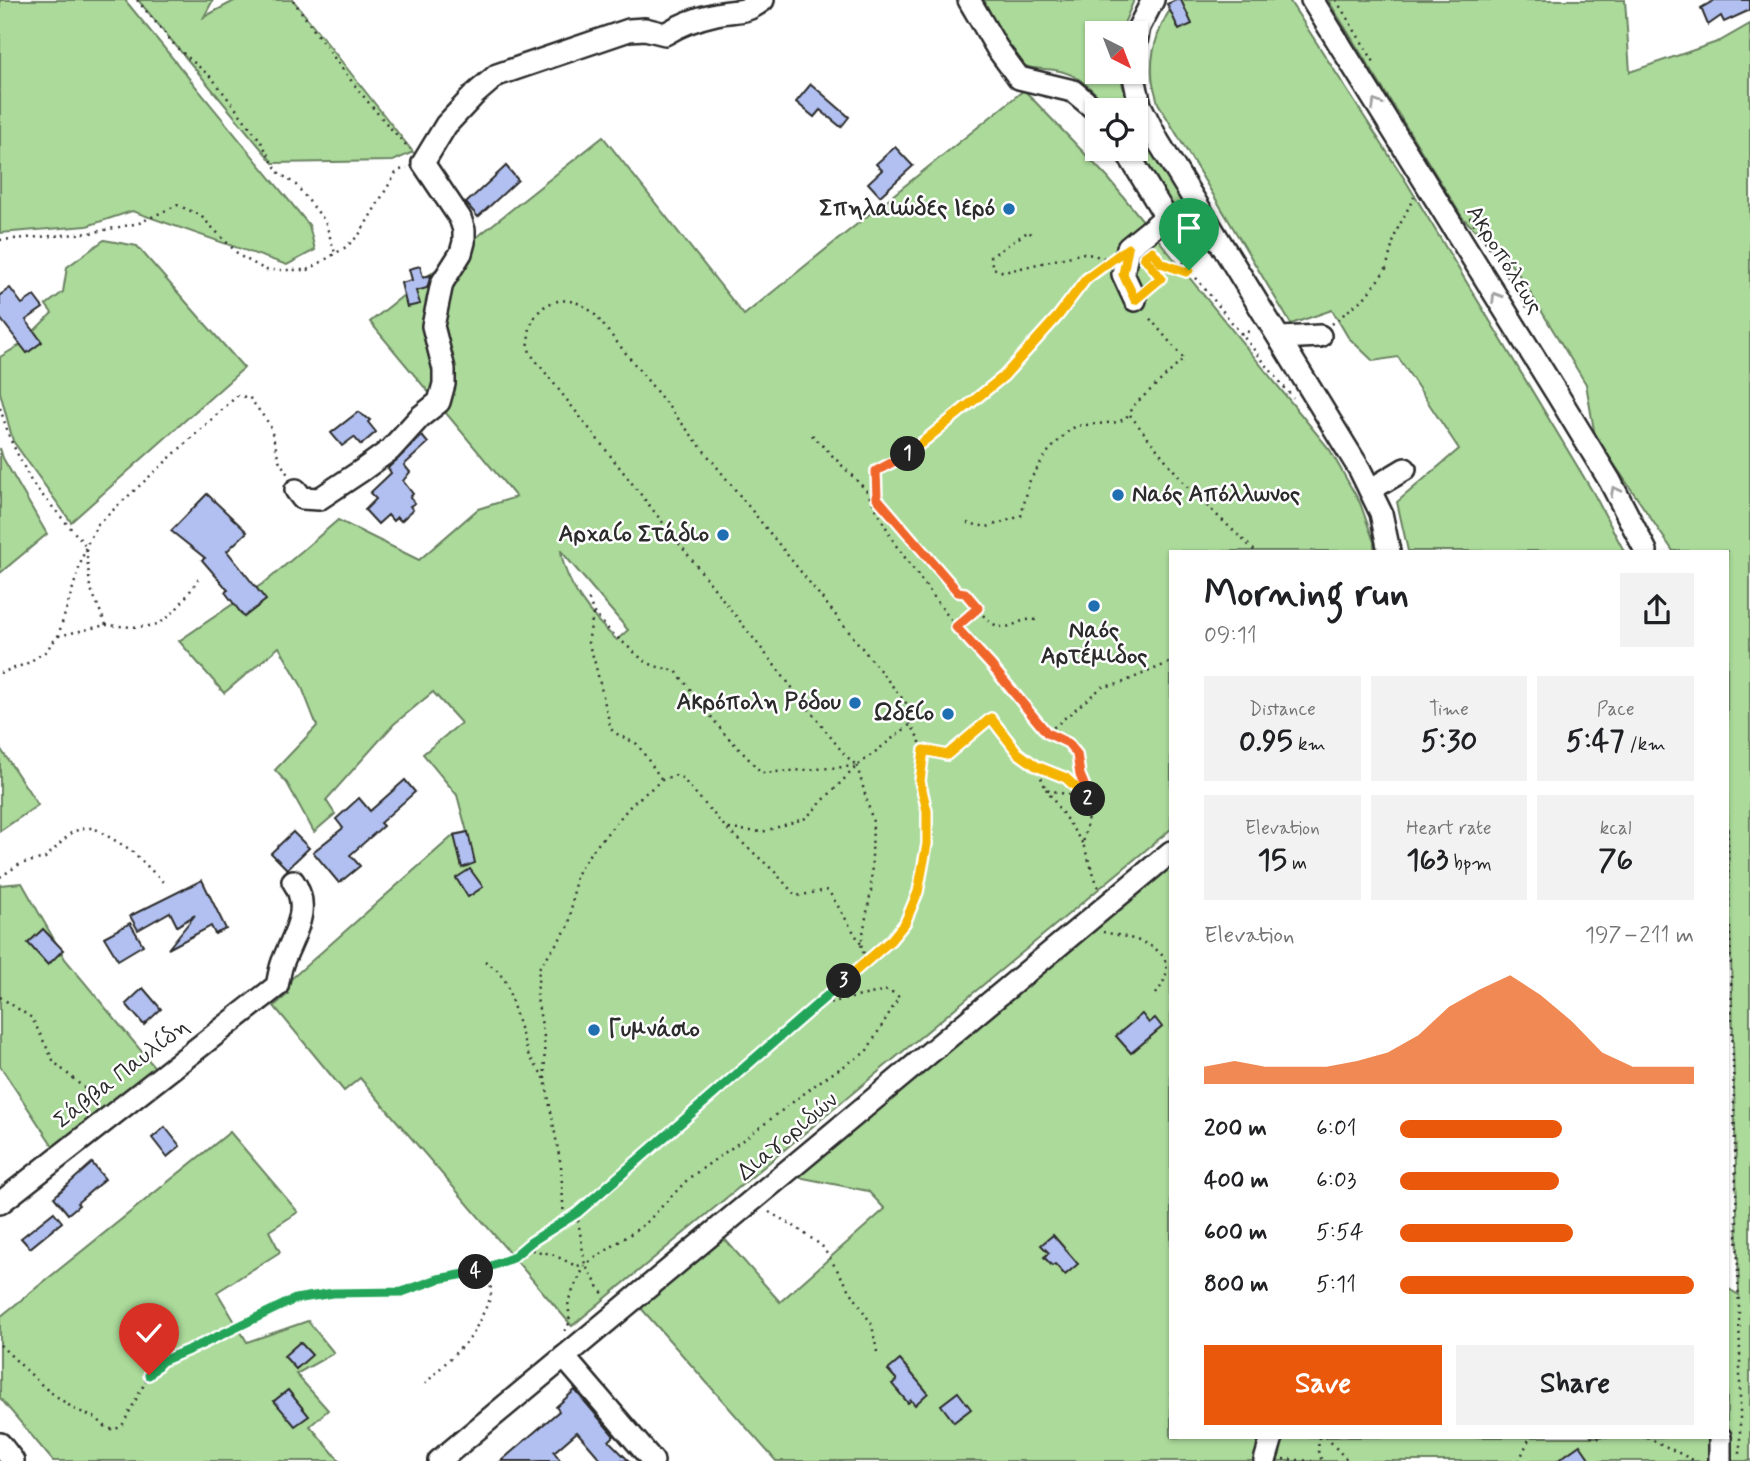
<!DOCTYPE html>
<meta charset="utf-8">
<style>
:root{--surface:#fff;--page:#f2f2f2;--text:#202124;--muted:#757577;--accent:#ea580c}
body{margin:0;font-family:Mynerve,sans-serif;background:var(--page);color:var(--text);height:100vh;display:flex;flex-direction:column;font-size:26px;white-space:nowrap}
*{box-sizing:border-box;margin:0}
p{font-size:23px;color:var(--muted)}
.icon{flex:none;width:38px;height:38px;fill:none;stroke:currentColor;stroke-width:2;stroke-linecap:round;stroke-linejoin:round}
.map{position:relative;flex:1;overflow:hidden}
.sheet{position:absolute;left:1169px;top:550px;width:560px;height:889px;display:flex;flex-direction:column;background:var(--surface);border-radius:0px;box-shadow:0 2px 5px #0004}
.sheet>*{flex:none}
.needle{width:46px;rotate:138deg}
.buttons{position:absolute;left:1085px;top:21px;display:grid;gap:14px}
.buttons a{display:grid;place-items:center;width:63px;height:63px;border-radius:0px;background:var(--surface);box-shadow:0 2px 5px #0004;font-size:35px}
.pin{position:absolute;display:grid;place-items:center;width:60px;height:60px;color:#fff;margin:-72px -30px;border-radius:50% 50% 50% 0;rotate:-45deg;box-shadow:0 0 7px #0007}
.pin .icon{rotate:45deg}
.km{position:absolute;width:35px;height:35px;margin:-18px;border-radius:50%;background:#222;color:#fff;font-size:19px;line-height:35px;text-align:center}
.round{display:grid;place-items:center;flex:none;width:74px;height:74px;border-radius:0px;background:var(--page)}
.overview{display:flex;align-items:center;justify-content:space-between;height:119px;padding:0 35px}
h1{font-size:38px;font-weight:700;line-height:52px}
.stats{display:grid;grid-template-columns:repeat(3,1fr);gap:10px;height:119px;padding:7px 35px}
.stats div{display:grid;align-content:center;border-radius:0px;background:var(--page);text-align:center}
.stats b{font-size:30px;font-weight:700}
.stats small{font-size:19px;font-weight:400}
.stats p{font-size:19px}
.chart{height:196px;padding:14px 35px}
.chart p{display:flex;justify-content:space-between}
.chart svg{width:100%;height:126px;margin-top:7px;fill:var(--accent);opacity:.7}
.primary-button{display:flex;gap:14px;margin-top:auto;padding:14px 35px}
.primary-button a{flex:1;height:80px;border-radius:0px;background:var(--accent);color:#fff;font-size:28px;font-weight:700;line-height:80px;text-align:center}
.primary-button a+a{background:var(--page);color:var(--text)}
ul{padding:0 35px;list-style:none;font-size:23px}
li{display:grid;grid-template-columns:112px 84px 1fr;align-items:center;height:52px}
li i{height:18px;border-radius:9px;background:var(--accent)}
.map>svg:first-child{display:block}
</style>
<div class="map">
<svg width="1750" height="1461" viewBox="0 0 1750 1461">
<rect width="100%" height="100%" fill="#fff"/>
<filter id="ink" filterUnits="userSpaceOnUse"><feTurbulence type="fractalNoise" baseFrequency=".0143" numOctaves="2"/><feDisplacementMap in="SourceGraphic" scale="14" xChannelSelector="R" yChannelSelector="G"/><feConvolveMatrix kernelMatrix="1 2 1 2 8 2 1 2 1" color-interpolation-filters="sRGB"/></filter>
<g filter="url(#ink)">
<g fill="#abda9a" stroke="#6b8262" stroke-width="2" fill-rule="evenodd">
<path d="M0,0h125l184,225 6,25 -28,15 -155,-54 -45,15 -87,7z"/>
<path d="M138,0h75l-9,17 32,-17h57l120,152 -20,9 -120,2z"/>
<path d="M984,0h150l-14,33h-23v39h23l3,15 12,23h-25c-14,-17 -31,-37 -55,-40 -12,-2 -27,0 -37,-8 -13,-10 -26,-47 -34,-62z"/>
<path d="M1178,0h111l118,183 187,311 30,57h-216l-11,-49 62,-53 -61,-92 -25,4 -25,-24 -16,-27 -41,14 -133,-221c-2,-9 -6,-19 -6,-28 -2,-25 9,-57 26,-75z"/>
<path d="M1328,0h297l5,72 90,-31 30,-17v1437h-476l3,-24h450v-149l12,7 -12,-505v-239h-54l-78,-115 -9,-52 -55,-90 -16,-25 -53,-52z"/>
<path d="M1024,90l84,88 222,272 30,53 14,39v9h-203v278l-599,497 -212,-248 -16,13 -70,-85 14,-12 -6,-7 172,-152 13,-3 -10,-37 -34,-41 38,-31 -28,-31 -39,32 -68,76 9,14 -21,18 -27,-49 -12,-13 42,-44 -16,-41 -22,-38 -55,46 -45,-52 89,-61 70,-60 81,40 59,-51 38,-12 -146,-175 233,-185 141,178zM561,551l67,79 -11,10c-25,-22 -52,-56 -56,-89z"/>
<path d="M1136,112l55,99 -17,-2 -37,-54z"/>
<path d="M104,240l33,6 107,122 -173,154 -58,-81 -13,-49v-35l20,-12 32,-32 -6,-8 17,-13 4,-25z"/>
<path d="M0,448l3,10 44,76 -47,39z"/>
<path d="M0,748l38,57 -38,26z"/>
<path d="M1171,862v575h97l-5,24h-487l-136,-154 82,-71 58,66 105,-93 -17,-18 -75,-15z"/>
<path d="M22,883l43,76 92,111 -100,82 -57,-86v-181z"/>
<path d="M230,1132l68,80 -29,19 11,21 -63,40 30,50 61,-21 26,32 -38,21 32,36 -18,16 30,35h-287l-53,-63v-81z"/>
</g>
<g fill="#b1c0f0" stroke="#2b2b2b" stroke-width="2">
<path d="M1176,0h5l11,24 -13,6 -12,-26z"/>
<path d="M1715,0h35v10l-26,12 -3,-6 -13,9 -7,-17z"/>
<path d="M811,84l38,33 -8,10 -21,-17 -6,7 -18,-15z"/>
<path d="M895,147l18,19 -33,30 -12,-13 14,-13 -6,-6z"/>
<path d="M506,166l12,14 -40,37 -12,-14z"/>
<path d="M420,266l3,11 8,-2 -4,13 -11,3 4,13 -13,3 -6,-24 11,-3 -3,-11z"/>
<path d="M10,288l12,16 12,-8 9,12 -17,12 16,22 -15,11 -27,-35v-23z"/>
<path d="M358,412l12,8 -2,2 8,10 -15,13 -7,-8 -12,9 -11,-13z"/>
<path d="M422,436l6,7 -24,22 6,7 -7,9 10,13 -3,3 5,6 -5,3 3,4 -12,11 -4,-4 -4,4 -5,-6 -10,9 -13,-14 11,-11 -6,-6 21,-20 -3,-5z"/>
<path d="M207,494l40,38 -20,19 39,49 -22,17 -19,-25 3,-2 -26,-30 3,-2 -34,-27z"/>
<path d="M405,780l10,12 -35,31 3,3 -33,29 10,11 -21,17 -26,-31 30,-24 -7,-9 23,-21 11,13z"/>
<path d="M293,832l16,16 -22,21 -16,-16z"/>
<path d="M468,832l7,31 -13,5 -8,-33z"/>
<path d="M470,869l13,18 -15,10 -12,-19z"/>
<path d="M202,880l24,49 -11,5 -4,-8 -43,23 27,-34 -18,11 -7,-14 -32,18 -8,-14z"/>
<path d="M130,923l13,22 -25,15 -14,-23z"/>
<path d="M43,929l20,21 -15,15 -20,-22z"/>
<path d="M143,988l18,21 -17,16 -18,-21z"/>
<path d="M1142,1014l7,9 6,-5 7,9 -31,26 -15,-17z"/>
<path d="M165,1127l15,19 -13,11 -15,-19z"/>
<path d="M92,1163l13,16 -28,24 2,2 -11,9 -14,-17z"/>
<path d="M54,1212l8,10 -32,26 -9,-10z"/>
<path d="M1053,1235l25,29 -13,11 -10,-11 -3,2 -8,-9 5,-4 -8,-8z"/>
<path d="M300,1342l12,13 -16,14 -12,-13z"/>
<path d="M900,1360l28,33 -13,12 -4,-5 -3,3 -16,-19 5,-4 -9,-10z"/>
<path d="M288,1390l21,26 -14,10 -21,-25z"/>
<path d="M575,1390l39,46 -5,5 20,20h-27l-25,-29 -23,20 7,9h-60l58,-50 -3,-4z"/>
<path d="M958,1392l13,17 -17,13 -13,-17z"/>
<path d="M1580,1445l11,16h-34z"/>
</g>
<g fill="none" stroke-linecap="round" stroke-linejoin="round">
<g stroke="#2b2b2b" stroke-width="26">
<g id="minor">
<path d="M969,0l28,48 22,30 54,13 24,20"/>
<path d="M1312,0l245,394 53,87 36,70"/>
<path d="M1136,42l3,-15 14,-27"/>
<path d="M1133,72l7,33 18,36 202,329 21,43 8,38"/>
<path d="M1125,149l41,68c14,13 25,8 42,5"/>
<path d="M1135,300l-12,-26 5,-26 38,-31"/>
<path d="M1281,338l39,-2"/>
<path d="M296,490l6,8 17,1 42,-28 29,-21 30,-33 19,-15 5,-18v-15l-11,-43 9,-43 19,-30 3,-11v-12l-4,-12 -37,-55 23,-38 29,-31 22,-19 132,-45 16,-1 20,5c16,-10 33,-16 51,-20 22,-5 27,1 47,-14"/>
<path d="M1370,490l35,-21"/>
<path d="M0,1203l277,-217c2,-8 3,-19 7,-27 10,-25 28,-51 9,-78"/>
<path d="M564,1357l89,104"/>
<path d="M1720,1437v24"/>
<path d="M0,1444l13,17"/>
<path d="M439,1461l732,-609"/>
<path d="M1265,1461l7,-24"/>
</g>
</g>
<g stroke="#2b2b2b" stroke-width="2.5" stroke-dasharray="2 5" stroke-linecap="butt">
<path d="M137,0l40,48 35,30 48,62 18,32 18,13 29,36 10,32"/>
<path d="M293,0c36,52 73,104 117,149"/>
<path d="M1336,0l38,62"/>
<path d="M1466,211l62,98"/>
<path d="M1031,234l-2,-3 -39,26 3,11 11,4 80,-19 25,6"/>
<path d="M0,240l90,-7 49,-10 38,-18 23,10 40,41 26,14h42l38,-23 13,-12 38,-64 10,-3"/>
<path d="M1175,242l9,21 109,135"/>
<path d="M1152,252l9,11 26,9 2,-2"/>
<path d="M1144,257l17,20 -12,11"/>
<path d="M1144,262l14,17"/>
<path d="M1332,324l34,-28 20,-27 10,-37 18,-35"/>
<path d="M1241,334l4,-3 8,2"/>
<path d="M0,408l10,31 22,44 54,63 4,41 16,38 -48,11"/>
<path d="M1130,415l58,73 67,63"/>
<path d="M812,435l54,55 29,54 61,83 35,38 56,68 21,10 9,11 3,21 11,26 -45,-12 -10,-23 -18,-13 -27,-36 -44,38 -22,-5"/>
<path d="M967,523l20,4 34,-11 9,-36 17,-27 19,-20 10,-7 42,-4 8,-4 7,-12 51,-47 -37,-44"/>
<path d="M593,614l-5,29 6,16 17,70 4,4 22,11 25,36"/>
<path d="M1036,620c-16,-2 -21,7 -33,7 -15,0 -29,-24 -38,-34l-7,-1 -81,-94 -1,-27c59,-32 113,-78 158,-128 24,-26 42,-57 72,-78"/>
<path d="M106,625c16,1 35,4 51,-1 14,-4 33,-32 41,-45"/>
<path d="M956,627l21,-19"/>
<path d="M0,673l26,-9 19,-12 13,-16 28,-90 12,-22 139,-128 12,1 21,28 9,35 9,15"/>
<path d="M1048,732l54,-45 17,-3 52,-22"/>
<path d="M857,766l16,56 -2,69 -10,53 5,17"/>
<path d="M1036,766l30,12 25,23 -8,43 16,45"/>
<path d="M1046,789l37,55"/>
<path d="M1727,808l13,547v99"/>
<path d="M729,829l33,3 44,-14 51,-52 54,-42"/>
<path d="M0,877l20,-13 25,-6 27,-26 12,-4h10l37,22 32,32"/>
<path d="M1103,932c35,7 86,17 53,62"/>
<path d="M485,961l12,9 9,12 22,72 17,25 16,87 3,55"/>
<path d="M0,997l32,21 22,44 45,39"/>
<path d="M545,1079l-1,-42 -7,-39 2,-30 30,-42 7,-51 12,-19 44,-52 30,-24 12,-5 8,3 45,51 47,42 22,25 32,-6 33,54"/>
<path d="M769,1212l28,16 25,18 50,79 6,32"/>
<path d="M577,1213l8,52 18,29"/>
<path d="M525,1249l27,5 24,12 9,-1"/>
<path d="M565,1331v-3l5,-5 -2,-22 17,-36 60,-41 44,-46 65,-46 65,-50 47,-30 33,-55 -10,-7 -61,13 -4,-5"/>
<path d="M0,1345l45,43 29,21 22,9 11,10 8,2 8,-6 26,-49 13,-14 38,-16 95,-46 38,-6 69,-2 36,-12 30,-4 44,-17 19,-16 46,-29 314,-273 14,-17 13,-31 9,-48v-33l-7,-30 4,-31 -13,-26 -5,-21 -310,-387c-32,-34 -76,-8 -66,37l314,401 13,12 -95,7 -39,-41 -47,-61 -22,-5 -11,-6 -34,-30 -15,-17 -6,-15"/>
<path d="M425,1384l47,-48 19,-39 -1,-30"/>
<path d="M1319,1437l-1,14 4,10"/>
<path d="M1326,1437l22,24"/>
<path d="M1591,1437l6,2 4,-2"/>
<path d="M1647,1437l48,24"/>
<path d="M1283,1459l29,2"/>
<path d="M1519,1461l11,-24"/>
</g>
<use href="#minor" stroke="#fff" stroke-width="21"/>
</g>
<defs><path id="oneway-chevron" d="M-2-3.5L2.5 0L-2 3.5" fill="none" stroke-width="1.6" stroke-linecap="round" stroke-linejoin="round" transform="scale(1.75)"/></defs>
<g stroke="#a0a0a0">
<use href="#oneway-chevron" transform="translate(1376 104) rotate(-122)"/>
<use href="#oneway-chevron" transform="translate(1496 297) rotate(-122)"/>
<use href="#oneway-chevron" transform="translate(1615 491) rotate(-118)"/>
</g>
</g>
<g fill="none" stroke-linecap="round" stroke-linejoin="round" filter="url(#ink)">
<g stroke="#fff" stroke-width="14">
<path id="split-1" d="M908,454l96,-78 54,-60 28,-37 42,-31 -5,26 12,26 26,-22 -17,-21 8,-6 9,12 25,9 3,-2"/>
</g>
<g stroke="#fff" stroke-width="14">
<path id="split-2" d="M908,454l-32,17 1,27 81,94 7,1 13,15 -22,19 35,38 56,68 21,10 9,11 3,21 11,26 -3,-2"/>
</g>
<g stroke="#fff" stroke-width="14">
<path id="split-3" d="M844,981l47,-41 14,-17 13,-31 9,-48v-33l-7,-30 4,-31 23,5 44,-37 27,35 18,13 30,12 22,21"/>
</g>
<g stroke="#fff" stroke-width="14">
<path id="split-4" d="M476,1272l36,-14 19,-16 46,-29 267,-232"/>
</g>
<g stroke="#fff" stroke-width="14">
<path id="split-5" d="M149,1375l13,-14 38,-16 95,-46 38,-6 69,-1 36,-13 38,-7"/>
</g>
<use href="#split-1" stroke="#f5b400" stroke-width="9"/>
<use href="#split-2" stroke="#f0652b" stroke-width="9"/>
<use href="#split-3" stroke="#f5b400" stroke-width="9"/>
<use href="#split-4" stroke="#22a559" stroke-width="9"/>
<use href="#split-5" stroke="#22a559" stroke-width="9"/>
</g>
<g fill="#1f6fb2" stroke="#fff" stroke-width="2.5">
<circle cx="1009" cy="209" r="7"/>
<circle cx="1118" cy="495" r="7"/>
<circle cx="723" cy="535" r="7"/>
<circle cx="1094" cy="606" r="7"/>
<circle cx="855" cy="703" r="7"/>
<circle cx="948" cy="714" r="7"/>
<circle cx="594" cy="1030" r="7"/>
</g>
<g text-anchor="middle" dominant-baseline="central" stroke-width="5" stroke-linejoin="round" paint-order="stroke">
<g font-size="23" font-weight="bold" fill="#2b2b2b" stroke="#fff" text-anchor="end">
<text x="995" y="209">Σπηλαιώδες Ιερό</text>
<text x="1132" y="495" text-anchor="start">Ναός Απόλλωνος</text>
<text x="709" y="535">Αρχαίο Στάδιο</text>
<text x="1094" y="631" text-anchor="middle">Ναός<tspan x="1094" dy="26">Αρτέμιδος</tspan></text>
<text x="841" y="703">Ακρόπολη Ρόδου</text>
<text x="934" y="714">Ωδείο</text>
<text x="608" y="1030" text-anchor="start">Γυμνάσιο</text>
</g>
<g font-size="23" fill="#2b2b2b" stroke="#fff">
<text transform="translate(1504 260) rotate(58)">Ακροπόλεως</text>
<text transform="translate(122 1074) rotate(-38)">Σάββα Παυλίδη</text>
<text transform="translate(788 1137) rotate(-40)">Διαγοριδών</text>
</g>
</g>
</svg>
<div class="buttons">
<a><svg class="needle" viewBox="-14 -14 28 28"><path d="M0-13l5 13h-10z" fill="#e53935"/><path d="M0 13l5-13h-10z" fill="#757577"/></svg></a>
<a><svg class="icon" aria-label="locate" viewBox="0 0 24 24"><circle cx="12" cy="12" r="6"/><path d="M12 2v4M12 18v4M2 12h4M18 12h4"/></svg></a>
</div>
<div class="pin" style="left:1189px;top:270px;background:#1e9e55"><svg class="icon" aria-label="arrive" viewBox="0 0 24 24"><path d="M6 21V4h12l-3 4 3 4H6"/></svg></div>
<div class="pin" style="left:149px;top:1375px;background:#d93025"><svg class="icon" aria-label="check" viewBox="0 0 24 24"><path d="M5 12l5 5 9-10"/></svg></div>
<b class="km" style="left:908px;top:454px">1</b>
<b class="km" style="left:1088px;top:799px">2</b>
<b class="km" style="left:844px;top:981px">3</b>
<b class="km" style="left:476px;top:1272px">4</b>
<section class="sheet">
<div class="overview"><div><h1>Morning run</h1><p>09:11</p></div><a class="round"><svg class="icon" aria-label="share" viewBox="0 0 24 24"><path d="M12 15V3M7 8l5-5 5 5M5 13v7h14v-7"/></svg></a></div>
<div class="stats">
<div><p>Distance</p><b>0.95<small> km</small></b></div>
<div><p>Time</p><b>5:30</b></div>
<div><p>Pace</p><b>5:47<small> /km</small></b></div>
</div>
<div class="stats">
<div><p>Elevation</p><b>15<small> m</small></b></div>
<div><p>Heart rate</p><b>163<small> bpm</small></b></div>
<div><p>kcal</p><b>76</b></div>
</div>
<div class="chart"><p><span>Elevation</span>197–211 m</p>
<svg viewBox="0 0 160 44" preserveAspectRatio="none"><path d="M0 44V38L10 36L20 38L30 38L40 38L50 36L60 33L70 27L80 17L90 11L100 6L110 13L120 22L130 33L140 38L150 38L160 38V44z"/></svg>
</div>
<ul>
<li><b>200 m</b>6:01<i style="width:55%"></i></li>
<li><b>400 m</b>6:03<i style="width:54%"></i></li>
<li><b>600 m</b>5:54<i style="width:59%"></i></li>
<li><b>800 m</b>5:11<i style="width:100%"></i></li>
</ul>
<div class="primary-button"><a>Save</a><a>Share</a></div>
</section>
</div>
